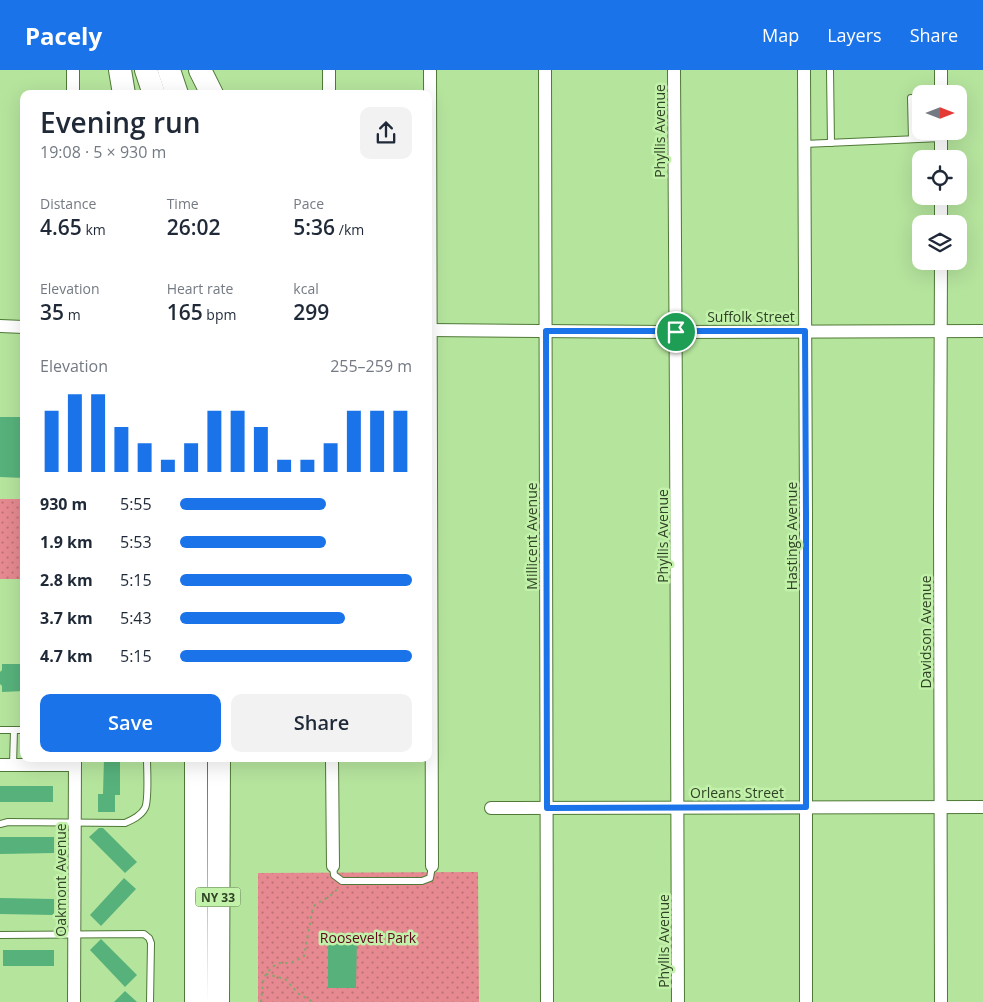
<!DOCTYPE html>
<meta charset="utf-8">
<style>
:root{--surface:#fff;--page:#f2f2f3;--text:#1f2937;--muted:#747a83;--accent:#1a73e8}
body{margin:0;font-family:"Open Sans",sans-serif;background:var(--page);color:var(--text);height:100vh;display:flex;flex-direction:column;font-size:19px;white-space:nowrap}
*{box-sizing:border-box;margin:0}
p{font-size:16px;color:var(--muted)}
.icon{flex:none;width:28px;height:28px;fill:none;stroke:currentColor;stroke-width:2;stroke-linecap:round;stroke-linejoin:round}
.map{position:relative;flex:1;overflow:hidden}
.sheet{position:absolute;left:20px;top:20px;width:412px;height:672px;display:flex;flex-direction:column;background:var(--surface);border-radius:10px;box-shadow:0 5px 20px #0002}
.sheet>*{flex:none}
.needle{width:32px;rotate:90deg}
.buttons{position:absolute;left:912px;top:15px;display:grid;gap:10px}
.buttons a{display:grid;place-items:center;width:55px;height:55px;border-radius:10px;background:var(--surface);box-shadow:0 5px 20px #0002;font-size:25px}
.pin{position:absolute;display:grid;place-items:center;width:42px;height:42px;color:#fff;margin:-21px;border:2px solid #fff;border-radius:50%;box-shadow:0 1px 5px #0007}
.round{display:grid;place-items:center;flex:none;width:52px;height:52px;border-radius:10px;background:var(--page)}
.headline{display:flex;align-items:center;justify-content:space-between;height:85px;padding:0 20px}
h1{font-size:28px;font-weight:600;line-height:38px}
.figures{display:grid;grid-template-columns:repeat(3,1fr);gap:8px;height:85px;padding:5px 20px}
.figures div{display:grid;align-content:center}
.figures b{font-size:21px;font-weight:600}
.figures small{font-size:14px;font-weight:400}
.figures p{font-size:14px}
.chart{height:140px;padding:10px 20px}
.chart p{display:flex;justify-content:space-between}
.chart svg{width:100%;height:90px;margin-top:5px;stroke:var(--accent);stroke-width:6}
.primary-button{display:flex;gap:10px;margin-top:auto;padding:10px 20px}
.primary-button a{flex:1;height:58px;border-radius:10px;background:var(--accent);color:#fff;font-size:20px;font-weight:600;line-height:58px;text-align:center}
.primary-button a+a{background:var(--page);color:var(--text)}
ul{padding:0 20px;list-style:none;font-size:16px}
li{display:grid;grid-template-columns:80px 60px 1fr;align-items:center;height:38px}
li i{height:12px;border-radius:6px;background:var(--accent)}
header{display:flex;align-items:center;gap:30px;box-sizing:border-box;height:70px;padding:0 25px;background:var(--accent);color:#fff}
header strong{font-size:24px}
nav{display:flex;gap:28px;margin-inline-start:auto;font-size:18px}
.map>svg:first-child{display:block}
</style>
<header>
<strong>Pacely</strong>
<nav><a>Map</a><a>Layers</a><a>Share</a></nav>
</header>
<div class="map">
<svg width="983" height="932" viewBox="0 0 983 932">
<defs>
<pattern id="park-dots" width="8" height="8" patternUnits="userSpaceOnUse" patternTransform="scale(1.25)"><rect width="8" height="8" fill="#e68990"/><path d="M2 2h.1M6 6h.1" fill="none" stroke="#bb7275" stroke-width="1.8" stroke-linecap="round"/></pattern>
</defs>
<rect width="100%" height="100%" fill="#b5e49d"/>
<g fill="url(#park-dots)">
<rect x="0" y="429" width="24" height="80"/>
<path d="M478,802l1,130h-221v-129z"/>
</g>
<g fill="#57b17b">
<path d="M0,347h24v61l-24,-1z"/>
<path d="M2,594h22v27l-22,1v-6l-2,-2v-12l2,-2z"/>
<path d="M104,689h16v36h-5v17h-17v-18h5z"/>
<rect x="0" y="716" width="53" height="16"/>
<path d="M99,758h4l34,34 -12,11 -36,-36z"/>
<path d="M0,767h54v16l-54,1z"/>
<path d="M124,808l12,11 -35,37 -11,-11z"/>
<path d="M0,828l54,1v16l-54,-1z"/>
<path d="M101,869l36,36 -12,12 -35,-37z"/>
<path d="M328,869h29l-1,49h-28z"/>
<rect x="3" y="880" width="51" height="16"/>
<path d="M125,921l12,11h-23z"/>
</g>
<g fill="none" stroke-linecap="round" stroke-linejoin="round">
<g stroke="#4f7937" stroke-width="8">
<g id="lane">
<path d="M830,0l1,73"/>
<path d="M911,28l1,41"/>
<path d="M804,74l137,-6"/>
<path d="M0,660h24"/>
<path d="M13,695l1,-35"/>
<path d="M0,754l8,-2 117,1c7,-3 16,-7 20,-15 4,-8 2,-38 2,-49"/>
<path d="M333,796l1,9 8,6h80l8,-3 2,-12"/>
<path d="M0,865l144,-1 5,4 2,5 -1,59"/>
</g>
</g>
<g stroke="#4f7937" stroke-width="14">
<g id="street">
<path d="M73,0v24"/>
<path d="M329,0v24"/>
<path d="M430,0l2,796"/>
<path d="M545,0l2,932"/>
<path d="M674,0l2,341 2,591"/>
<path d="M804,0l2,444v488"/>
<path d="M941,24v-24"/>
<path d="M941,89v-28"/>
<path d="M941,154v-28"/>
<path d="M941,191l-1,253 1,488"/>
<path d="M0,256l24,1"/>
<path d="M429,260l237,2 317,-1"/>
<path d="M332,689l1,107"/>
<path d="M0,695h75"/>
<path d="M491,738l492,-1"/>
<path d="M74,932l1,-243"/>
</g>
</g>
<g stroke="#4f7937" stroke-width="24">
<g id="highway">
<path d="M120,0l4,24"/>
<path d="M146,0l8,24"/>
<path d="M169,0l8,24"/>
<path d="M200,0l12,24"/>
<path d="M196,932v-243"/>
<path d="M218,932l1,-243"/>
</g>
</g>
<g stroke="#83a770" stroke-width="2" stroke-dasharray="2.5 4" stroke-linecap="butt">
<path d="M266,904l19,5 14,15 14,8"/>
<path d="M261,932l2,-20 3,-8 6,-7 8,-4h9l7,-2 8,-5 9,-49c8,-8 19,-9 25,-20"/>
</g>
<use href="#lane" stroke="#fff" stroke-width="6"/>
<use href="#street" stroke="#fff" stroke-width="12"/>
<use href="#highway" stroke="#fff" stroke-width="22"/>
</g>
<g fill="none" stroke-linecap="round" stroke-linejoin="round">
<g stroke="#fff" stroke-width="10">
<path id="route" d="M546,261h259l1,183v293l-259,1z"/>
</g>
<use href="#route" stroke="#1a73e8" stroke-width="6"/>
</g>
<g text-anchor="middle" dominant-baseline="central" stroke-width="5" stroke-linejoin="round" paint-order="stroke">
<rect fill="#c2f1a9" stroke="#5c774d" stroke-width="1" x="195.5" y="817.5" width="45" height="19" rx="4"/>
<g font-size="12" font-weight="bold" fill="#304326">
<text x="218" y="827">NY 33</text>
</g>
<g font-size="14" fill="#304326" stroke="#c2f1a9">
<text transform="translate(659 61) rotate(-90)">Phyllis Avenue</text>
<text x="751" y="246">Suffolk Street</text>
<text transform="translate(531 466) rotate(-90)">Millicent Avenue</text>
<text transform="translate(662 466) rotate(-90)">Phyllis Avenue</text>
<text transform="translate(791 466) rotate(-90)">Hastings Avenue</text>
<text transform="translate(925 562) rotate(-90)">Davidson Avenue</text>
<text x="737" y="722">Orleans Street</text>
<text transform="translate(60 810) rotate(-90)">Oakmont Avenue</text>
<text transform="translate(663 871) rotate(-90)">Phyllis Avenue</text>
</g>
<g font-size="14" fill="#60061d" stroke="#c2f1a9">
<text x="368" y="867">Roosevelt Park</text>
</g>
</g>
</svg>
<div class="buttons">
<a><svg class="needle" viewBox="-14 -14 28 28"><path d="M0-13l5 13h-10z" fill="#e53935"/><path d="M0 13l5-13h-10z" fill="#747a83"/></svg></a>
<a><svg class="icon" aria-label="locate" viewBox="0 0 24 24"><circle cx="12" cy="12" r="6"/><path d="M12 2v4M12 18v4M2 12h4M18 12h4"/></svg></a>
<a><svg class="icon" aria-label="layers" viewBox="0 0 24 24"><path d="M12 4l9 5-9 5-9-5zM3 14l9 5 9-5"/></svg></a>
</div>
<div class="pin" style="left:676px;top:262px;background:#1e9e55"><svg class="icon" aria-label="arrive" viewBox="0 0 24 24"><path d="M6 21V4h12l-3 4 3 4H6"/></svg></div>
<section class="sheet">
<div class="headline"><div><h1>Evening run</h1><p>19:08 · 5 × 930 m</p></div><a class="round"><svg class="icon" aria-label="share" viewBox="0 0 24 24"><path d="M12 15V3M7 8l5-5 5 5M5 13v7h14v-7"/></svg></a></div>
<div class="figures">
<div><p>Distance</p><b>4.65<small> km</small></b></div>
<div><p>Time</p><b>26:02</b></div>
<div><p>Pace</p><b>5:36<small> /km</small></b></div>
</div>
<div class="figures">
<div><p>Elevation</p><b>35<small> m</small></b></div>
<div><p>Heart rate</p><b>165<small> bpm</small></b></div>
<div><p>kcal</p><b>299</b></div>
</div>
<div class="chart"><p><span>Elevation</span>255–259 m</p>
<svg viewBox="0 0 160 44" preserveAspectRatio="none"><path d="M5 44V14M15 44V6M25 44V6M35 44V22M45 44V30M55 44V38M65 44V30M75 44V14M85 44V14M95 44V22M105 44V38M115 44V38M125 44V30M135 44V14M145 44V14M155 44V14"/></svg>
</div>
<ul>
<li><b>930 m</b>5:55<i style="width:63%"></i></li>
<li><b>1.9 km</b>5:53<i style="width:63%"></i></li>
<li><b>2.8 km</b>5:15<i style="width:100%"></i></li>
<li><b>3.7 km</b>5:43<i style="width:71%"></i></li>
<li><b>4.7 km</b>5:15<i style="width:100%"></i></li>
</ul>
<div class="primary-button"><a>Save</a><a>Share</a></div>
</section>
</div>
